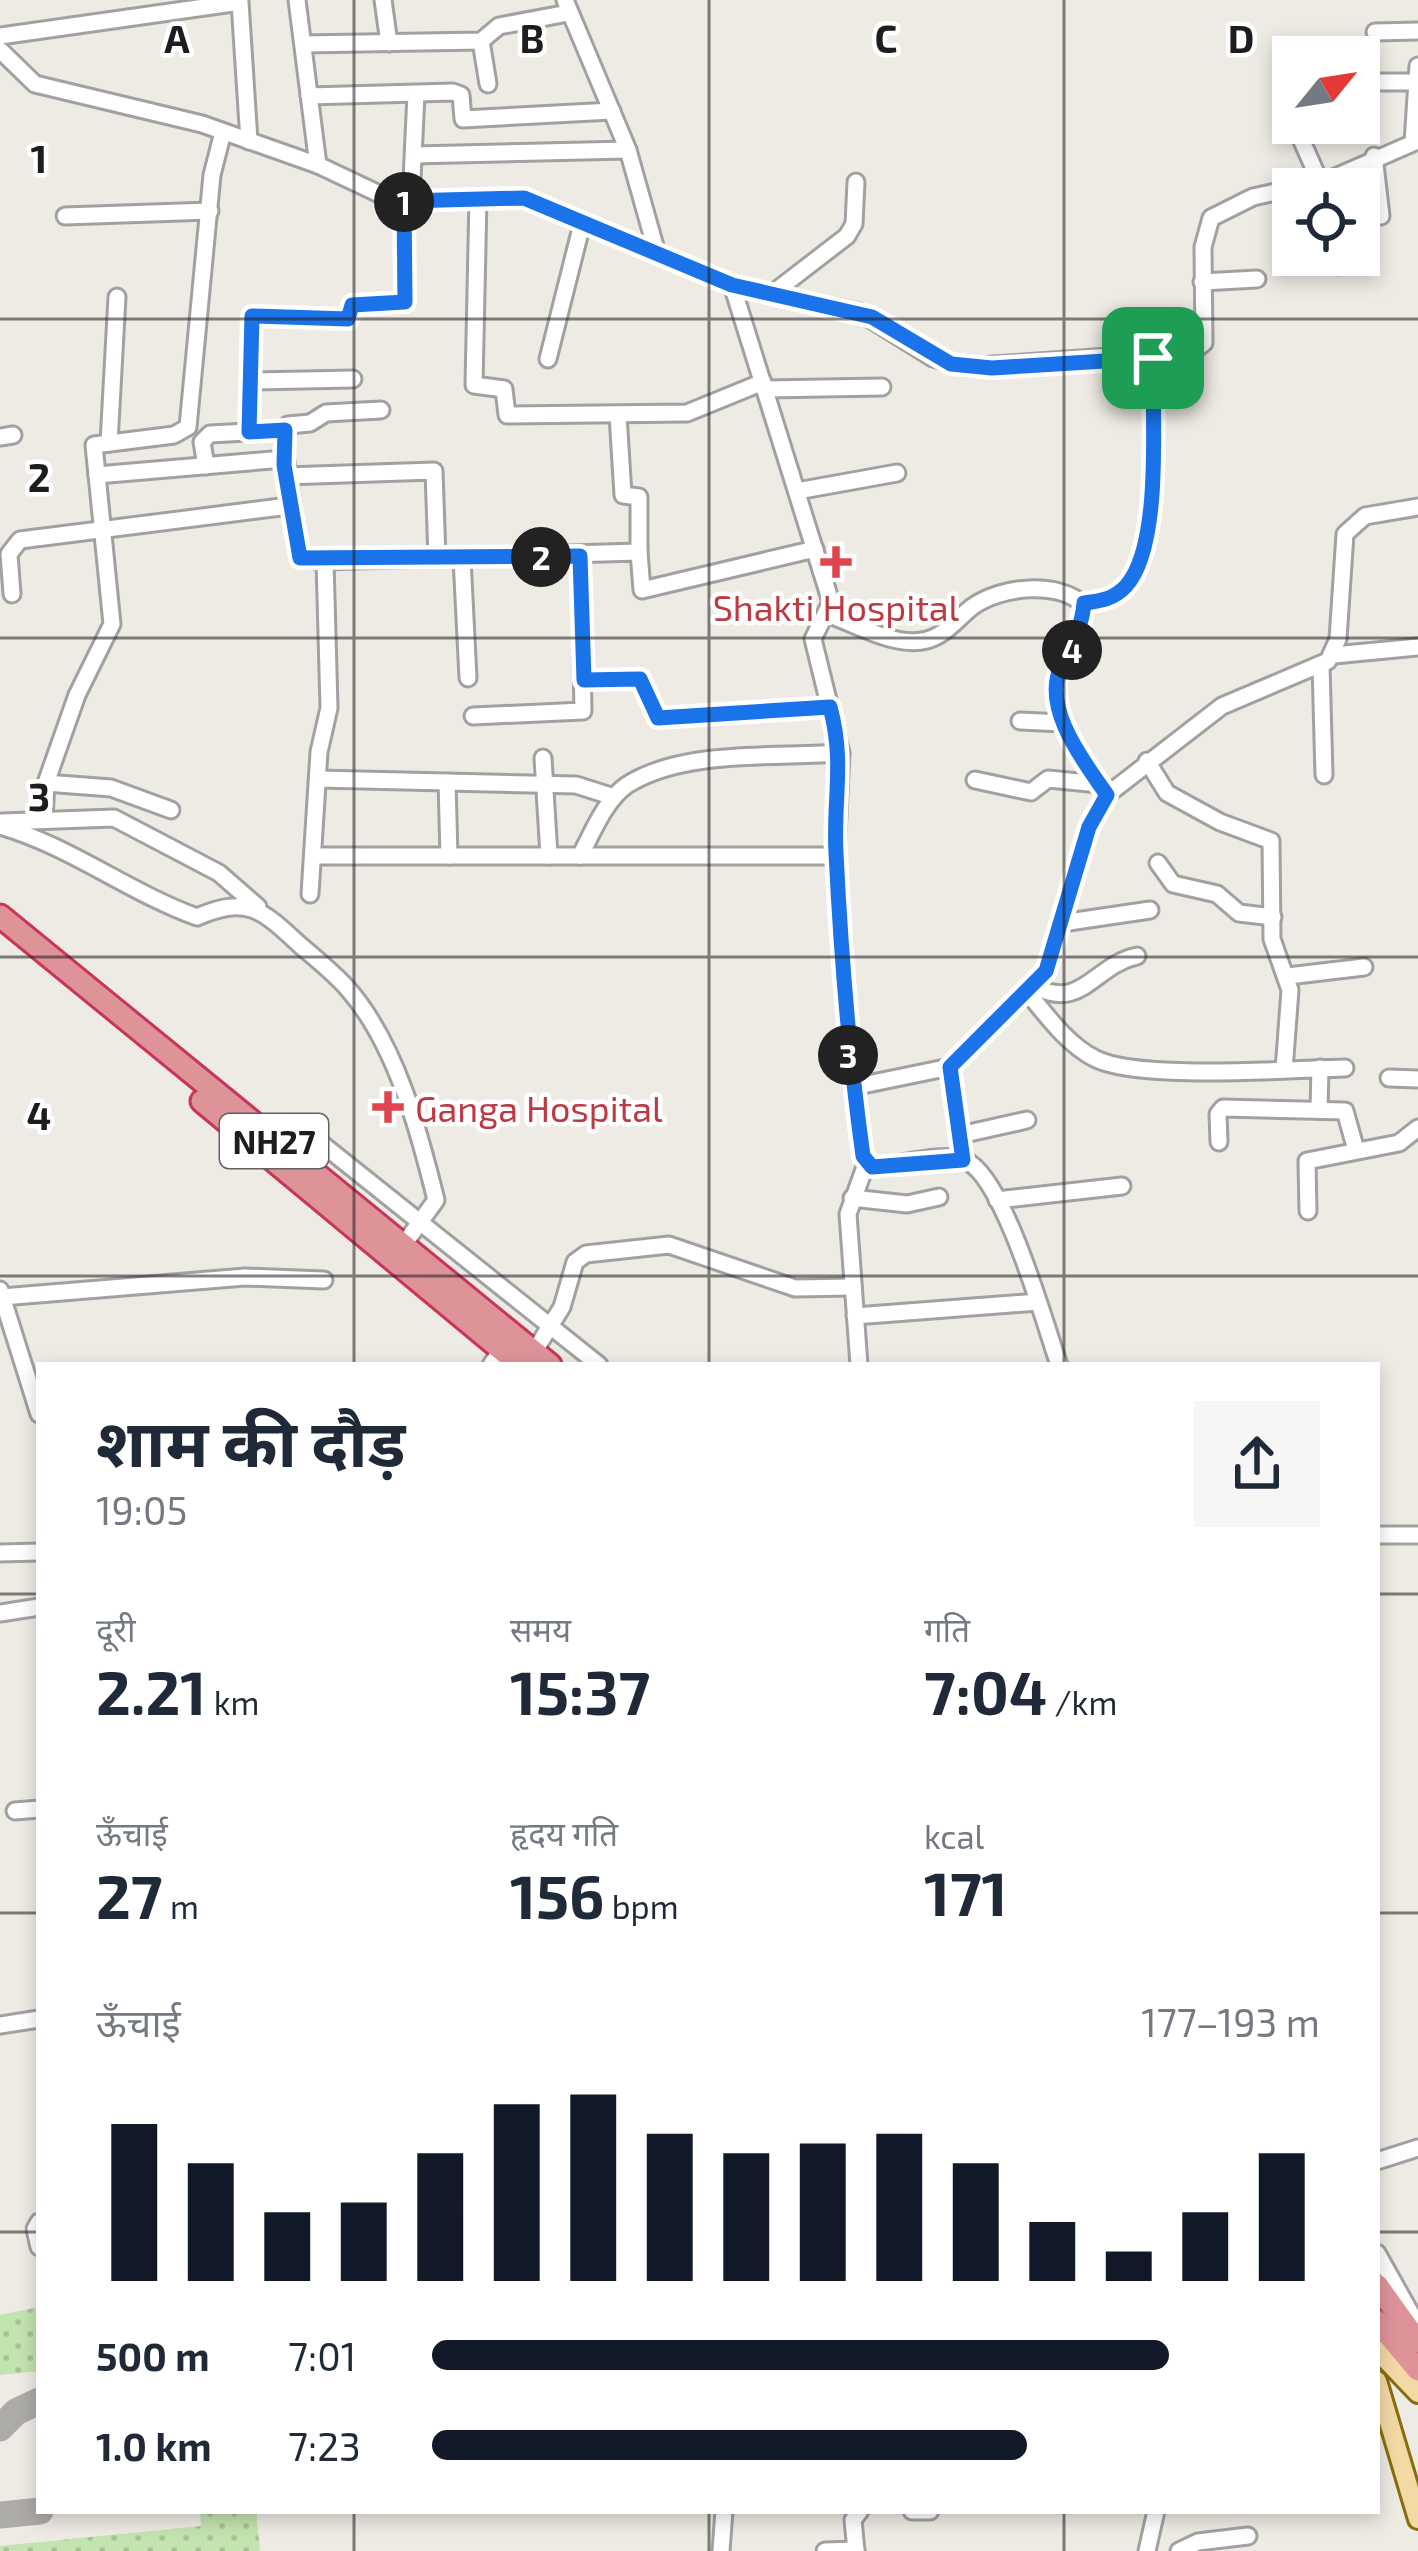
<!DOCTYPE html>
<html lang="hi">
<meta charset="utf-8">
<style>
:root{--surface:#fff;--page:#f6f6f7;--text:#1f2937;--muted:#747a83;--accent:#111827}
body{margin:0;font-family:"Exo 2","Noto Sans Devanagari",sans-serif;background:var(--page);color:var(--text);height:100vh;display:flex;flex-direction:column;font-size:45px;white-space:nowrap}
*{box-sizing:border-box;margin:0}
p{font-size:39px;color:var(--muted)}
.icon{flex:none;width:66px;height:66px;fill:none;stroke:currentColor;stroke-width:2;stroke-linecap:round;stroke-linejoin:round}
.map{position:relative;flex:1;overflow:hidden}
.panel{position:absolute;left:36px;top:1362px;width:1344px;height:1152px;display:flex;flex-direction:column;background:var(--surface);border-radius:0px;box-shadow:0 6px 18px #0003}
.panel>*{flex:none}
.needle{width:78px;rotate:60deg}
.controls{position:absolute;left:1272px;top:36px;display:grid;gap:24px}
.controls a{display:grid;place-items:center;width:108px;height:108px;border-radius:0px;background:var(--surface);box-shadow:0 6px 18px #0003;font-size:60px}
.pin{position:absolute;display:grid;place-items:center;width:102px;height:102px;color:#fff;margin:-51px;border-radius:24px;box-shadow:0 6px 18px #0006}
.km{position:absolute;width:60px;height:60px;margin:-30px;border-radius:50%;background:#222;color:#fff;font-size:33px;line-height:60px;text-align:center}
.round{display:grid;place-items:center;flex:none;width:126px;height:126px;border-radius:0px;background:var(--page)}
.headline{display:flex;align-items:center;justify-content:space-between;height:204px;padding:0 60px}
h1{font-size:66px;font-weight:700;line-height:90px}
.figures{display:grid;grid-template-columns:repeat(3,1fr);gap:18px;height:204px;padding:12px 60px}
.figures div{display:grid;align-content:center}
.figures b{font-size:60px;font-weight:700}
.figures small{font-size:33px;font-weight:400}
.figures p{font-size:33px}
.chart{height:336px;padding:24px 60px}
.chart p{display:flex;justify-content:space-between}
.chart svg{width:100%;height:216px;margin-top:12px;stroke:var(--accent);stroke-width:6}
ul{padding:0 60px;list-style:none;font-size:39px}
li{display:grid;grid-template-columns:192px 144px 1fr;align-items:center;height:90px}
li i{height:30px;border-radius:15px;background:var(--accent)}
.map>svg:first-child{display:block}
</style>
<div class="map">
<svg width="1418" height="2551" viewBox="0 0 1418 2551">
<defs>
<pattern id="grass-dots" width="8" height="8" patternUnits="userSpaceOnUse" patternTransform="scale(3)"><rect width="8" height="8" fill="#c3e3af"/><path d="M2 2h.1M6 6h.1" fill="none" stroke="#a7c296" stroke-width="1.8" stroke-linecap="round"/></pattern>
</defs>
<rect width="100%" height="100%" fill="#eeebe4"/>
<g fill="url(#grass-dots)">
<path d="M39,2307v64l-39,4v-60z"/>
<path d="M200,2511h56l4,40h-260v-5l201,-20z"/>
</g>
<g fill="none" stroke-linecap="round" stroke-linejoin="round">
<g stroke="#acaba8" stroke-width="27">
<path d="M0,2428l16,-16 23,-11"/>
<path d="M0,2515l40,-4"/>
</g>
<g stroke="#a1a1a1" stroke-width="21">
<g id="minor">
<path d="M297,0l21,165"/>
<path d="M383,0l6,43"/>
<path d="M565,0l63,150 29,103 75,32 99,317 -18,37 28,114 -5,103 13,204 14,96 9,11c26,-1 70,-16 94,-6 38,16 79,163 93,204"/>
<path d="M1375,32l43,-1"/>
<path d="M0,36l240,-34 9,139"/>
<path d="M481,41l7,43"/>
<path d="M303,44l178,-3 18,-15 69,-13"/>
<path d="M0,50l35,34 167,40 116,41 74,35 132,-2 133,55"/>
<path d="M1364,82h51"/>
<path d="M309,96l144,-4 8,3 2,24 149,-8"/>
<path d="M1301,139l19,43"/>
<path d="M414,155l214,-5"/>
<path d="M1374,156l7,60"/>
<path d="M478,198l-4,187 30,4 3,26 180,-2 76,-31"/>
<path d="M411,201l5,-107"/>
<path d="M65,216l145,-5"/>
<path d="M1337,255l1,11"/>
<path d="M1202,282l55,-3"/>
<path d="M732,285l127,27 74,46 32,9 143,-10 75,2 21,-16 -1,-96 8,-29 42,-21 73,-16 87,-38 5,-77"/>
<path d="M773,293l74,-57 7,-12 2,-42"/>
<path d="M548,359l34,-135"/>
<path d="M250,381l103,-2"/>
<path d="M765,389l117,-2"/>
<path d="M618,415l5,80 16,2v55"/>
<path d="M249,432l3,-115 96,2 4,-14 53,-3 -1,-101"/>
<path d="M0,437l13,-2"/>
<path d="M109,443l8,-146"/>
<path d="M206,466l-4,-24 8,-8 75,-4"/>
<path d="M97,475l187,-16"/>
<path d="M285,476l149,-5 3,87"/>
<path d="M797,491l100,-18"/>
<path d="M462,558l6,120"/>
<path d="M325,561l314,-9 3,38 173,-41"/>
<path d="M12,594l-3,-40 11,-14 269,-34"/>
<path d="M1084,603c17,-3 30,-4 42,-17 37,-41 26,-173 27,-228"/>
<path d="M829,615c30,10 66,33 98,25 19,-5 31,-22 45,-33 29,-21 87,-27 113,-1 -6,23 -16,40 -24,61 -20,45 23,94 46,128"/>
<path d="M1334,655l84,-8"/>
<path d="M1321,665l3,110"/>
<path d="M583,679h58l17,39 172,-11"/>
<path d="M473,716l110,-5 -3,-154"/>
<path d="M1020,721l43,2"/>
<path d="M543,758l6,98"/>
<path d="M1147,761l20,32 53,29 51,19 1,98 18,51 -6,80"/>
<path d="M318,779l258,6 38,12"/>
<path d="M975,780l56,12 17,-13 51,5"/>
<path d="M447,782l2,74"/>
<path d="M46,783l65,5 60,22"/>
<path d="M44,819l2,-36 31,-88 35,-71 -18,-179 80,-10 14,-8 24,-252 11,-43"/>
<path d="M2,822l112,-4 105,55 39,34"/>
<path d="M0,826c70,20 128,66 197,91 51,-22 65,-7 103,28 16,14 34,28 48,44 48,55 71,142 88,211l-34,47"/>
<path d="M315,856h521"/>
<path d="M580,856c12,-22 25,-56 47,-71 56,-36 149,-27 214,-32"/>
<path d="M1158,863l15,21 44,10 22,19 34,4"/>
<path d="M310,894l9,-142 10,-44 -4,-147 -25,-3 -18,-123 6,-10 22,-2 16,-10 55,-3"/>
<path d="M1062,923l88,-13"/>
<path d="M1288,976l76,-9"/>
<path d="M1034,986c48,26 60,-21 103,-30"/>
<path d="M1028,993c19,23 39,51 66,65 42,23 198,11 251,10"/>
<path d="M950,1067l13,92"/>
<path d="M1389,1078l29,1"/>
<path d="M853,1087l97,-20 96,-96 43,-144 18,-32 115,-89 106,-45 10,-22 7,-105 20,-18 53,-9"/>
<path d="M1319,1110l1,-42"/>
<path d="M960,1135l67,-15"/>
<path d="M1219,1142l-1,-28 5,-6 122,3 11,39"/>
<path d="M276,1143l19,-5 27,6 277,221"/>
<path d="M852,1198l55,6 32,-7"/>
<path d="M997,1200l125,-14"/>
<path d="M1308,1211l-1,-50 92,-18 19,-15"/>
<path d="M0,1290l39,124"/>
<path d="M2,1297l243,-20 79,3"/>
<path d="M855,1316l183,-14"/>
<path d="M534,1352l28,-45 13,-45 11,-8 83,-9 126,43 58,-1"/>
<path d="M491,1365l10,-15"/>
<path d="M859,1365l-11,-151 18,-50"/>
<path d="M1377,1535h40"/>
<path d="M0,1553l39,-1"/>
<path d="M0,1613l39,-6"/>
<path d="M15,1811l24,-2"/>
<path d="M0,2025l39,-6"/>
<path d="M1377,2161l41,-13"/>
<path d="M39,2222l-4,7 4,18"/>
<path d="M1377,2253l41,73"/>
<path d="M912,2511h18"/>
<path d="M721,2551l3,-40"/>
<path d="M825,2551l31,-1"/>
<path d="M856,2551l-3,-31 7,-9"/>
<path d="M1147,2551l9,-40"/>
<path d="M1179,2551l19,-9 50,-6"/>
</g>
</g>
<g stroke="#896d0e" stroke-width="24">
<g id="major">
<path d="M1377,2350l41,43"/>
<path d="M1377,2381l41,138"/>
</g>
</g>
<g stroke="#c93458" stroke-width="27">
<g id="highway">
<path d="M0,916l550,449"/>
<path d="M202,1101l318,264"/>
<path d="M1377,2285l41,57"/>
<path d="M1377,2321l41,49"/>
</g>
</g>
<use href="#minor" stroke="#fff" stroke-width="15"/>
<use href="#major" stroke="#f3d9a4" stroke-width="18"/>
<use href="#highway" stroke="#de9399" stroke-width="21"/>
</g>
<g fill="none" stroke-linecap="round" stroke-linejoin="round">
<g stroke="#fff" stroke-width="24">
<path id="route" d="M524,198l208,87 140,32 79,47 41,4 161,-10c-1,55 10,187 -27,228 -12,13 -25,15 -42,17 -2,24 -12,41 -22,62 -22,42 23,98 45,130l-18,32 -43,144 -96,96 13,93 -91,7 -9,-11c-14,-101 -22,-201 -27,-303 -3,-54 9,-91 -6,-146l-172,11 -18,-39 -56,1 -4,-124 -280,2 -16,-93 1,-35 -36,2 3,-116 96,3 4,-14 53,-3 -1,-101z"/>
</g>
<use href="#route" stroke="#1a73e8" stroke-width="15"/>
</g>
<path fill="none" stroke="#1d1d1d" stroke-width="3" stroke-opacity="0.55" d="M354,0v1365M709,0v1365M1064,0v1365M0,319h1418M0,638h1418M0,957h1418M0,1276h1418M0,1594h39M1377,1594h41M0,1913h39M1377,1913h41M0,2232h39M1377,2232h41M354,2511v40M709,2511v40M1064,2511v40"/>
<g fill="#e0444e" stroke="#fff" stroke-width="4.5">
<path d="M830 544h12v12h12v12h-12v12h-12v-12h-12v-12h12z"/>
<path d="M382 1089h12v12h12v12h-12v12h-12v-12h-12v-12h12z"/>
</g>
<g text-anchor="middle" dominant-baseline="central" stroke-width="9" stroke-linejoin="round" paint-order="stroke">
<rect fill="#fff" stroke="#616161" stroke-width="3" x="220" y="1114" width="108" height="54" rx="9"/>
<g font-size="33" font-weight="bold" fill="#1d1d1d">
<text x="274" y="1141">NH27</text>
</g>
<g font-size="36" fill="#be3a42" stroke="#fff">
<text x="836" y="606">Shakti Hospital</text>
<text x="415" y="1107" text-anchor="start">Ganga Hospital</text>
</g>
</g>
<g font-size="39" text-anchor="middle" font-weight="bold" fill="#1d1d1d" stroke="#fff" stroke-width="9" stroke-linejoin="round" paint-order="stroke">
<text x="177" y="53">A</text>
<text x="532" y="53">B</text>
<text x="886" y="53">C</text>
<text x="1241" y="53">D</text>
<text x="39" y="173">1</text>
<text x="39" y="492">2</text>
<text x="39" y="811">3</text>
<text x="39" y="1130">4</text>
</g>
</svg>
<div class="controls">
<a><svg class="needle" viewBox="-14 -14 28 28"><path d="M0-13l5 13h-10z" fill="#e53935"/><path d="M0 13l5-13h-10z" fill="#747a83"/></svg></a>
<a><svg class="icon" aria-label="locate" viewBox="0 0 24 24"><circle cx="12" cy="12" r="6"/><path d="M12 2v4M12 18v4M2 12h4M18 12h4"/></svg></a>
</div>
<div class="pin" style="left:1153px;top:358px;background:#1e9e55"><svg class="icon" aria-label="arrive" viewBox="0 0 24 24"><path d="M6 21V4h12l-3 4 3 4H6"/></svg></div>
<b class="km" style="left:404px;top:202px">1</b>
<b class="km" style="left:541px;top:557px">2</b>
<b class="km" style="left:848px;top:1055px">3</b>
<b class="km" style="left:1072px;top:650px">4</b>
<section class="panel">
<div class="headline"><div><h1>शाम की दौड़</h1><p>19:05</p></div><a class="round"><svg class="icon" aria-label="share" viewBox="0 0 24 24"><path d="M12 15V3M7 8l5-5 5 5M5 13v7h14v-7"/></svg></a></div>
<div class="figures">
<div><p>दूरी</p><b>2.21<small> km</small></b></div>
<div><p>समय</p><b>15:37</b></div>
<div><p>गति</p><b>7:04<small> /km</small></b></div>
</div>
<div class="figures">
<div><p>ऊँचाई</p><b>27<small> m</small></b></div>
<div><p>हृदय गति</p><b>156<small> bpm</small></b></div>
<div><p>kcal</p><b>171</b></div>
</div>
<div class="chart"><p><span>ऊँचाई</span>177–193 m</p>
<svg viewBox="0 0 160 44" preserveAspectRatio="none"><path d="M5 44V12M15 44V20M25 44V30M35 44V28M45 44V18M55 44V8M65 44V6M75 44V14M85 44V18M95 44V16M105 44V14M115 44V20M125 44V32M135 44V38M145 44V30M155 44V18"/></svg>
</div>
<ul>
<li><b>500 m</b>7:01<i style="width:83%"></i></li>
<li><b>1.0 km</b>7:23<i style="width:67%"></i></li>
</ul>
</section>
</div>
